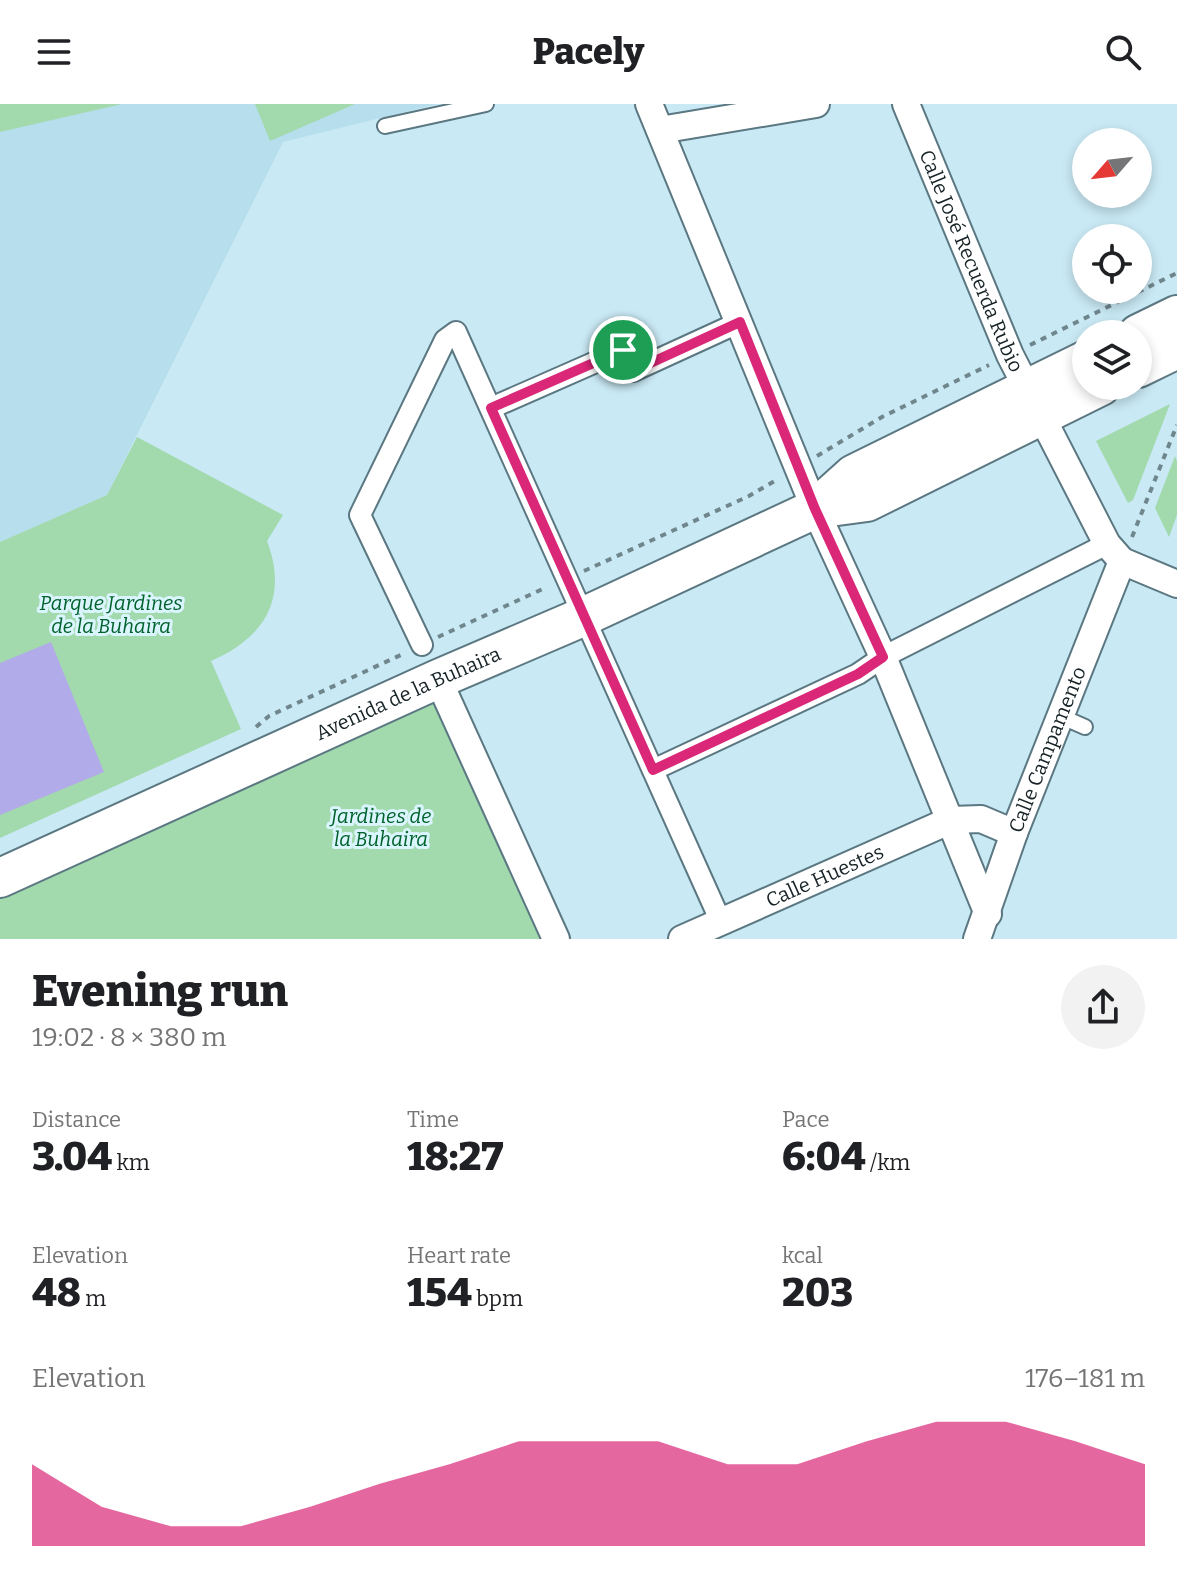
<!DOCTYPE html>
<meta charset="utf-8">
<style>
:root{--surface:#fff;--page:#f2f2f2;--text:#202124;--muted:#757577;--accent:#db2777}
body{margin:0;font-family:Bitter,serif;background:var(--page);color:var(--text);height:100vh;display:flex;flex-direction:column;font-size:30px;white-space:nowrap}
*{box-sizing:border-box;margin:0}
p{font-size:26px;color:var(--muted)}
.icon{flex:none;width:44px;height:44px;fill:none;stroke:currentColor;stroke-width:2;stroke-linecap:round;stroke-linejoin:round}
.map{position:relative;height:835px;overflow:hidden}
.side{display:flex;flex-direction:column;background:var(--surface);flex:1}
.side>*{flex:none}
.needle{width:52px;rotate:242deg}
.buttons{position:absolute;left:1072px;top:24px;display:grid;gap:16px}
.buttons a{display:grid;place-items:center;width:80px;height:80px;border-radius:50%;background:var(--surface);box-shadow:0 4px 12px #0003;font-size:40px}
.pin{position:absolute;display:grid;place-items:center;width:68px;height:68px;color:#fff;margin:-34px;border:4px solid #fff;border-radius:50%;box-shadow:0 2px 8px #0007}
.round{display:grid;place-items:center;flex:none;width:84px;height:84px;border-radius:42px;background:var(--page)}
.overview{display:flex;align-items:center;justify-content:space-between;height:136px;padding:0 32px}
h1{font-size:44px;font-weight:800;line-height:60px}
.stats{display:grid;grid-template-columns:repeat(3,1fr);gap:12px;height:136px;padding:8px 32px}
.stats div{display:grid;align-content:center}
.stats b{font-size:40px;font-weight:800}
.stats small{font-size:22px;font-weight:400}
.stats p{font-size:22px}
.chart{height:224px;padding:16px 32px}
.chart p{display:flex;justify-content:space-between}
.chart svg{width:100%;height:144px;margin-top:8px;fill:var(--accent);opacity:.7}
header{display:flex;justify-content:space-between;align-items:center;height:104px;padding:0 32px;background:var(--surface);font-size:36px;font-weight:800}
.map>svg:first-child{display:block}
</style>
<header><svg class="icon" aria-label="menu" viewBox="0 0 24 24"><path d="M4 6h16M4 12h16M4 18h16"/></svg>Pacely<svg class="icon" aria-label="search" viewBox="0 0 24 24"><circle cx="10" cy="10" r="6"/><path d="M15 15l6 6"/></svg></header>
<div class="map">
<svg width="1177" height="835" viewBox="0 0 1177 835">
<rect width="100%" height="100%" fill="#c9e9f4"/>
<path fill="#b6deec" d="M0,0h437l-154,38 -176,353 -107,47z"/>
<g fill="#a2d9ad">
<path d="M0,0h122l-122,28z"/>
<path d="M255,0h100l-85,37z"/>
<path d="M1170,300l-37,96 -5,3 -32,-62z"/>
<path d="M137,333l146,78 -16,26c22,58 -3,97 -56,120l30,68 -241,109v-296l107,-47z"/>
<path d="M1175,352l2,5v54l-8,22 -14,-29z"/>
<path d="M438,575l118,260h-556v-61z"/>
</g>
<path fill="#b2abea" d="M51,538l53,130 -104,43v-152z"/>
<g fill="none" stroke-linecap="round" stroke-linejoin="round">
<g stroke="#5b7882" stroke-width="18">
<g id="service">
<path d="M385,22l101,-22"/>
<path d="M1060,612l25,11"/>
</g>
</g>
<g stroke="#5b7882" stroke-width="24">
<g id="pedestrian">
<path d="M491,304l132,-58 10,21 107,-49"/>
<path d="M422,541l-62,-130 85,-175 11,-8 265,590"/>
<path d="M653,666l205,-96 25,-17 224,-113"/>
</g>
</g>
<g stroke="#5b7882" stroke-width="30">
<g id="minor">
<path d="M649,0l166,405 68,148 105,257"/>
<path id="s1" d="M906,0l104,251 97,189 15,17 55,23"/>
<path d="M660,26l156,-26"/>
<path d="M438,575l118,260"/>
<path id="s2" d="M682,835l269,-119 30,-1 33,14"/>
<path id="s3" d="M977,835l37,-106 108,-272"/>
</g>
</g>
<g stroke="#5b7882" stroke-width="42">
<g id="secondary">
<path d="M1138,230l39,-19"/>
<path d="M1138,264l39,-19"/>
<path d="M815,405l39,-35 232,-114"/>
<path id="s4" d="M0,774l438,-199 147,-63 230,-107 52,-7 234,-116"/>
</g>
</g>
<g stroke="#70868d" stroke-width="4" stroke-dasharray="6 6" stroke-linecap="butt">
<path d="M1030,241l147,-72"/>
<path d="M817,352l65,-39 107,-52"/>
<path d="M1132,433l45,-112"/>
<path d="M584,467l165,-75 29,-17"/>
<path d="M438,533l109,-50"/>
<path d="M256,623l13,-11 136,-63"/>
</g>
<use href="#service" stroke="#fff" stroke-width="14"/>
<use href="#pedestrian" stroke="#fff" stroke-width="20"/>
<use href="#minor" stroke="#fff" stroke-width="26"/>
<use href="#secondary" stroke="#fff" stroke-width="38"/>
</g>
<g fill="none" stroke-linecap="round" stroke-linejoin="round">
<g stroke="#fff" stroke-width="16">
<path id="route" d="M740,218l75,187 68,148 -25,17 -205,96 -162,-362 132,-58 10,21z"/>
</g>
<use href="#route" stroke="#db2777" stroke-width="10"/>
</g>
<g text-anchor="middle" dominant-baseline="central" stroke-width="6" stroke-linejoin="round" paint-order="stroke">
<g font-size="20" fill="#172327" stroke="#dbf5fe">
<text stroke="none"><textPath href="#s1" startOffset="170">Calle José Recuerda Rubio</textPath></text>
<text stroke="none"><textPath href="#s4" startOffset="448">Avenida de la Buhaira</textPath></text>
<text stroke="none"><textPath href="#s3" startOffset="202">Calle Campamento</textPath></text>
<text stroke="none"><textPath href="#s2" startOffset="156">Calle Huestes</textPath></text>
</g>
<g font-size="20" font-style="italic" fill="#00622b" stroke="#dbf5fe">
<text x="111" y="499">Parque Jardines<tspan x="111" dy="23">de la Buhaira</tspan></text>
<text x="381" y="712">Jardines de<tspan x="381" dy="23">la Buhaira</tspan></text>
</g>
</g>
</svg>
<div class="buttons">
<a><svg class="needle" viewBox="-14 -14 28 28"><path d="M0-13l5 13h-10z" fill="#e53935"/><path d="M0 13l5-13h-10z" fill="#757577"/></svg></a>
<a><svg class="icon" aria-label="locate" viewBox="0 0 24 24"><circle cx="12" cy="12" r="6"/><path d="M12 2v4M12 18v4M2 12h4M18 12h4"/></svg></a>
<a><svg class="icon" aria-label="layers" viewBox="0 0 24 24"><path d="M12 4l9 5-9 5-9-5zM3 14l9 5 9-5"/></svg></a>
</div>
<div class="pin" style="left:623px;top:246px;background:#1e9e55"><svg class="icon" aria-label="arrive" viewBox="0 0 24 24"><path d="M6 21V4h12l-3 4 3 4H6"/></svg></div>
</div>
<section class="side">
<div class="overview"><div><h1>Evening run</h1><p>19:02 · 8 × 380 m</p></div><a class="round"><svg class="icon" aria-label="share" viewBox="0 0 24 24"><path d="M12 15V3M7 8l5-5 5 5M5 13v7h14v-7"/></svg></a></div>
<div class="stats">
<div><p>Distance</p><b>3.04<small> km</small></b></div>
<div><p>Time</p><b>18:27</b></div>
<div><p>Pace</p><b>6:04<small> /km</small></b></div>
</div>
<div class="stats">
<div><p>Elevation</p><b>48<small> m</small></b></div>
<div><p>Heart rate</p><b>154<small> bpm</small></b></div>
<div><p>kcal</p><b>203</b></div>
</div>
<div class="chart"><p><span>Elevation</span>176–181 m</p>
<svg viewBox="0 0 160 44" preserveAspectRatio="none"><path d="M0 44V19L10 32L20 38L30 38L40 32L50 25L60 19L70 12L80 12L90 12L100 19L110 19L120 12L130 6L140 6L150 12L160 19V44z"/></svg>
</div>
</section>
